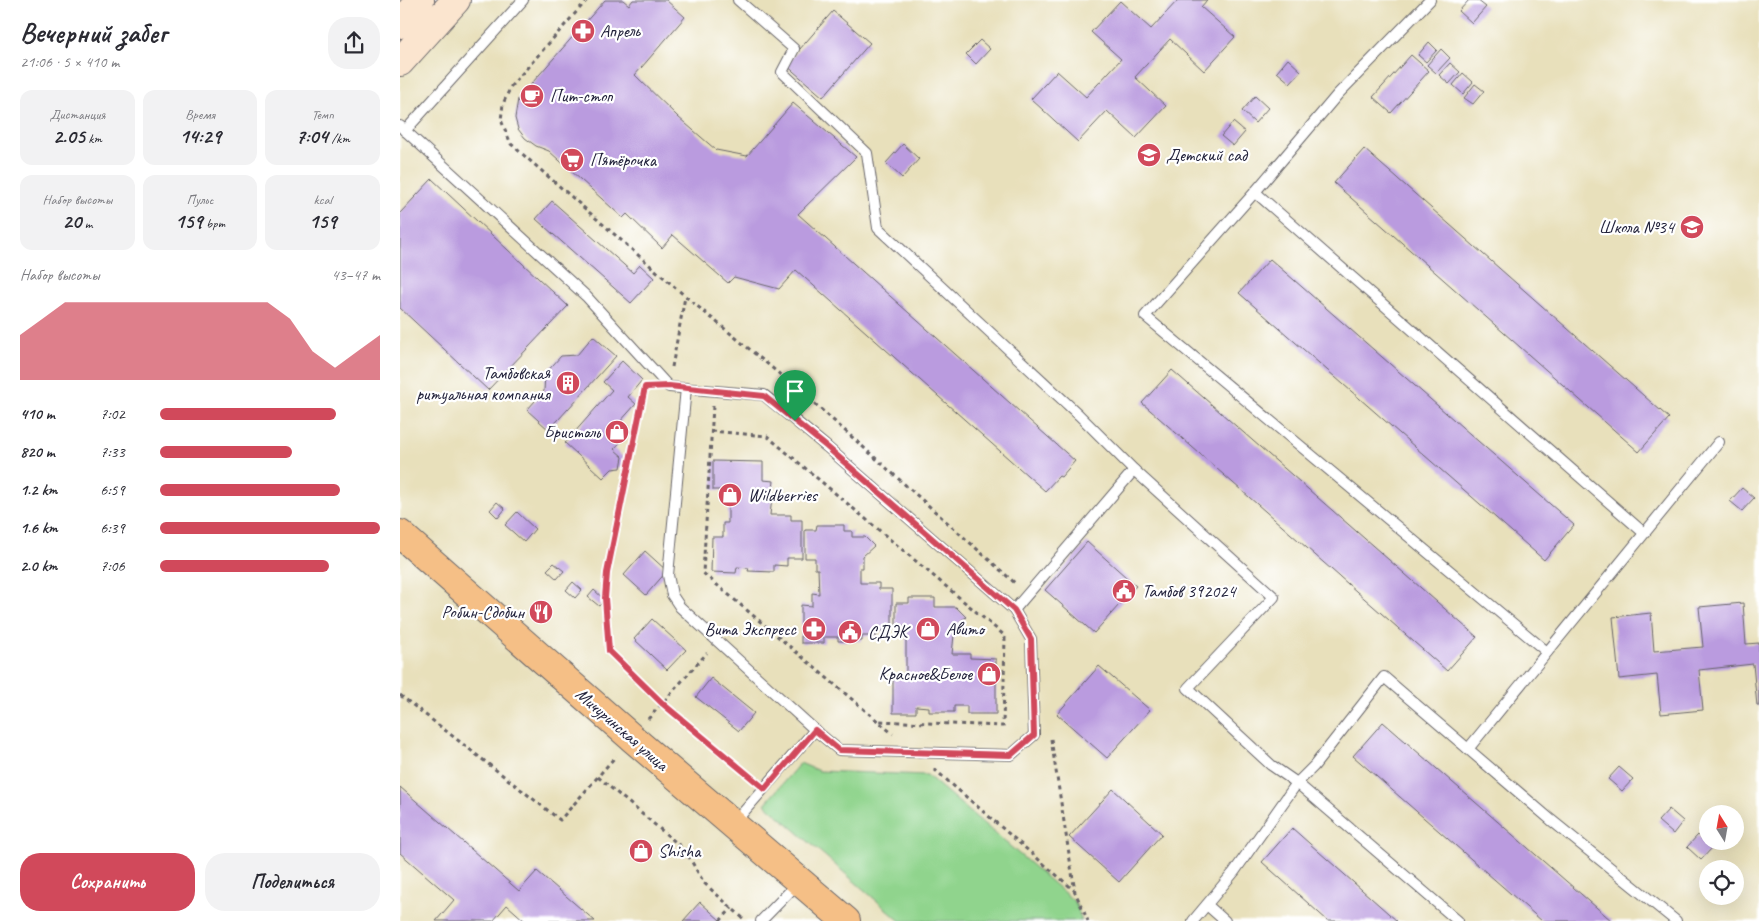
<!DOCTYPE html>
<html lang="ru">
<meta charset="utf-8">
<style>
:root{--surface:#fff;--page:#f2f2f3;--text:#2b2b33;--muted:#7c7c81;--accent:#d1495b}
body{margin:0;font-family:Caveat,sans-serif;background:var(--page);color:var(--text);height:100vh;display:flex;flex-direction:column;font-size:19px;white-space:nowrap}
*{box-sizing:border-box;margin:0}
p{font-size:16px;color:var(--muted)}
.icon{flex:none;width:28px;height:28px;fill:none;stroke:currentColor;stroke-width:2;stroke-linecap:round;stroke-linejoin:round}
.map{position:relative;flex:1;overflow:hidden}
.drawer{display:flex;flex-direction:column;background:var(--surface);width:400px}
.drawer>*{flex:none}
.needle{width:32px;rotate:349deg}
.buttons{position:absolute;left:1299px;top:805px;display:grid;gap:10px}
.buttons a{display:grid;place-items:center;width:45px;height:45px;border-radius:50%;background:var(--surface);box-shadow:0 5px 20px #0002;font-size:25px}
.pin{position:absolute;display:grid;place-items:center;width:42px;height:42px;color:#fff;margin:-51px -21px;border-radius:50% 50% 50% 0;rotate:-45deg;box-shadow:0 0 5px #0007}
.pin .icon{rotate:45deg}
.round{display:grid;place-items:center;flex:none;width:52px;height:52px;border-radius:20px;background:var(--page)}
.headline{display:flex;align-items:center;justify-content:space-between;height:85px;padding:0 20px}
h1{font-size:28px;font-weight:700;line-height:38px}
.figures{display:grid;grid-template-columns:repeat(3,1fr);gap:8px;height:85px;padding:5px 20px}
.figures div{display:grid;align-content:center;border-radius:12px;background:var(--page);text-align:center}
.figures b{font-size:21px;font-weight:700}
.figures small{font-size:14px;font-weight:400}
.figures p{font-size:14px}
.chart{height:140px;padding:10px 20px}
.chart p{display:flex;justify-content:space-between}
.chart svg{width:100%;height:90px;margin-top:5px;fill:var(--accent);opacity:.7}
.cta{display:flex;gap:10px;margin-top:auto;padding:10px 20px}
.cta a{flex:1;height:58px;border-radius:20px;background:var(--accent);color:#fff;font-size:20px;font-weight:700;line-height:58px;text-align:center}
.cta a+a{background:var(--page);color:var(--text)}
ul{padding:0 20px;list-style:none;font-size:16px}
li{display:grid;grid-template-columns:80px 60px 1fr;align-items:center;height:38px}
li i{height:12px;border-radius:6px;background:var(--accent)}
main{display:flex;flex:1;min-height:0}
.map>svg:first-child{display:block}
</style>
<main>
<section class="drawer">
<div class="headline"><div><h1>Вечерний забег</h1><p>21:06 · 5 × 410 m</p></div><a class="round"><svg class="icon" aria-label="share" viewBox="0 0 24 24"><path d="M12 15V3M7 8l5-5 5 5M5 13v7h14v-7"/></svg></a></div>
<div class="figures">
<div><p>Дистанция</p><b>2.05<small> km</small></b></div>
<div><p>Время</p><b>14:29</b></div>
<div><p>Темп</p><b>7:04<small> /km</small></b></div>
</div>
<div class="figures">
<div><p>Набор высоты</p><b>20<small> m</small></b></div>
<div><p>Пульс</p><b>159<small> bpm</small></b></div>
<div><p>kcal</p><b>159</b></div>
</div>
<div class="chart"><p><span>Набор высоты</span>43–47 m</p>
<svg viewBox="0 0 160 44" preserveAspectRatio="none"><path d="M0 44V22L10 14L20 6L30 6L40 6L50 6L60 6L70 6L80 6L90 6L100 6L110 6L120 14L130 30L140 38L150 30L160 22V44z"/></svg>
</div>
<ul>
<li><b>410 m</b>7:02<i style="width:80%"></i></li>
<li><b>820 m</b>7:33<i style="width:60%"></i></li>
<li><b>1.2 km</b>6:59<i style="width:82%"></i></li>
<li><b>1.6 km</b>6:39<i style="width:100%"></i></li>
<li><b>2.0 km</b>7:06<i style="width:77%"></i></li>
</ul>
<div class="cta"><a>Сохранить</a><a>Поделиться</a></div>
</section>
<div class="map">
<svg width="1359" height="921" viewBox="0 0 1359 921">
<rect width="100%" height="100%" fill="#fff"/>
<filter id="ink" filterUnits="userSpaceOnUse"><feTurbulence type="fractalNoise" baseFrequency=".02" numOctaves="2"/><feDisplacementMap in="SourceGraphic" scale="10" xChannelSelector="R" yChannelSelector="G"/><feConvolveMatrix kernelMatrix="1 2 1 2 8 2 1 2 1" color-interpolation-filters="sRGB"/></filter>
<filter id="wash" filterUnits="userSpaceOnUse"><feTurbulence type="fractalNoise" baseFrequency=".0096" numOctaves="4" result="noise"/><feDisplacementMap in="SourceGraphic" scale="20" xChannelSelector="R" yChannelSelector="G"/><feGaussianBlur stdDeviation="1.12" result="paint"/><feColorMatrix in="noise" values="0 0 0 0 0 0 0 0 0 0 0 0 0 0 0 0 0 1.4 0 .05"/><feComposite in="paint" operator="in"/></filter>
<g filter="url(#wash)">
<rect width="100%" height="100%" fill="#e8e0bb"/>
<path fill="#90d48d" stroke="#597b64" d="M400,763l19,8 108,4 148,127 7,19h-182l-135,-117z"/>
<g id="blocks">
<g fill="#ba9bdf">
<path d="M205,0h18l6,5 4,-5h33l19,17 -50,58 43,42 38,33 31,6 46,-53 63,54 -58,57 277,247 -14,16 -2,-1 -14,15 -249,-221 -17,19 -45,-12 -6,6 -55,-48 -11,13 -35,-34 -4,4 -74,-67 -13,-5 -11,-8 -7,-9 -3,-11 3,-19z"/>
<path d="M778,0h29l-6,7 34,30 -31,34 -34,-32 -35,38 31,29 -30,32 -29,-27 -29,31 -47,-43 26,-28 29,26 35,-38 -30,-27 29,-31 31,28z"/>
<path d="M1069,0h8l9,7 -14,16 -13,-12z"/>
<path d="M433,11l37,32 -47,54 -37,-32z"/>
<path d="M580,40l10,9 -14,15 -10,-10z"/>
<path d="M1029,42l8,8 -11,12 -8,-7z"/>
<path d="M1041,49l9,9 -14,15 -9,-8z"/>
<path d="M1011,55l18,16 -38,42 -18,-16z"/>
<path d="M888,59l13,12 -11,12 -13,-11z"/>
<path d="M1050,63l10,9 -11,12 -10,-9z"/>
<path d="M1063,73l10,9 -10,12 -10,-9z"/>
<path d="M1075,84l9,7 -11,13 -9,-6z"/>
<path d="M855,96l13,12 -13,15 -13,-12z"/>
<path d="M833,122l12,10 -12,14 -12,-10z"/>
<path d="M503,144l16,15 -17,19 -16,-15z"/>
<path d="M964,149l305,269 -30,34 -305,-269z"/>
<path d="M32,179l136,127 -80,84 -88,-82v-95z"/>
<path d="M152,201l81,72 7,-8 14,13 -23,25 -95,-84z"/>
<path d="M870,259l304,266 -30,35 -305,-267z"/>
<path d="M193,336l23,20 -67,74 -22,-20 17,-19 1,-17 16,-18 16,-1z"/>
<path d="M222,361l20,19 -14,17 8,7 -17,19 11,9 -16,17 9,8 -2,11 -9,1 -9,9 -38,-35 47,-53 -9,-8z"/>
<path d="M772,370l305,267 -30,34 -305,-268z"/>
<path d="M313,461l50,1v18l11,1 -4,34h21v5h11v38h-15v8l-13,-1v7l-26,-1 1,-3 -12,-1 -1,6 -25,-1 1,-35h11v-14h5v-22l-5,-1v-10h-10z"/>
<path d="M1342,488l12,10 -12,13 -12,-10z"/>
<path d="M97,502l8,7 -7,9 -8,-8z"/>
<path d="M117,512l18,17 -11,13 -19,-17z"/>
<path d="M417,525h27v6h8v6h13l9,9 -11,10v12h-3v15h19v6h13v42h-15v5h-15v5h-24v-4h-14v6h-23v-38l11,1v-13l7,1 -1,-25h-3v-11h-10v-28h11z"/>
<path d="M687,542l49,44 -42,47 -49,-43z"/>
<path d="M245,551l22,20 -21,24 -22,-20z"/>
<path d="M154,563l10,8 -7,8 -10,-9z"/>
<path d="M173,582l9,8 -7,8 -9,-8z"/>
<path d="M194,590l11,10 -6,6 -11,-9z"/>
<path d="M509,598h26v9h21l10,10 -11,9 -3,28h18v4l26,1v55h-29v-8h-13v6h-25v-5l-13,-1v7h-23v-37h13v-50h-10v-23h13z"/>
<path d="M1343,603l3,41 13,-1v63h-2l-4,-42 -54,6 4,40 -42,4 -4,-39 -38,4 -6,-62 38,-4 3,38 49,-4 -4,-40z"/>
<path d="M252,619l34,31 -19,20 -33,-31z"/>
<path d="M699,666l51,44 -43,48 -50,-44z"/>
<path d="M311,678l43,35 -15,18 -43,-34z"/>
<path d="M983,722l229,199h-70l-189,-165z"/>
<path d="M1219,767l14,12 -11,12 -14,-12z"/>
<path d="M0,787l119,104 18,-20 58,50h-70l-18,-16 -14,16h-57l18,-21 -54,-47z"/>
<path d="M713,789l49,45 -43,48 -50,-45z"/>
<path d="M1269,809l14,12 -10,13 -15,-13z"/>
<path d="M892,828l105,93h-69l-66,-59z"/>
<path d="M1298,835l14,13 -11,12 -14,-13z"/>
<path d="M300,902l21,19h-38z"/>
</g>
</g>
</g>
<g filter="url(#ink)">
<use href="#blocks" fill-opacity="0" stroke="#676468" stroke-width="1"/>
<g fill="none" stroke-linecap="round" stroke-linejoin="round">
<g stroke="#676468" stroke-width="12">
<g id="lane">
<path d="M338,0l56,49 -12,23 85,81 11,75 201,187 55,55 140,127 -86,91 83,77 26,18 161,138"/>
<path d="M1030,0l-92,94 -83,98 389,341"/>
<path d="M0,126l186,170 83,91 95,8 63,52 187,163 120,-140"/>
<path d="M5,131l118,-131"/>
<path d="M855,192l-110,124 402,336"/>
<path d="M286,388l-18,187 4,20 8,12 135,123"/>
<path d="M1068,749l251,-307"/>
<path d="M333,824l82,-94 24,20 172,5 23,-20 -3,-96 -17,-29"/>
<path d="M807,905l18,16"/>
<path d="M361,921l38,-39"/>
<path d="M793,921l41,-49 63,-89 17,-17 70,-89 167,143 125,101"/>
</g>
</g>
<g stroke="#676468" stroke-width="30">
<g id="secondary">
<path d="M0,24l20,-24"/>
<path d="M0,62l56,-62"/>
</g>
</g>
<g stroke="#676468" stroke-width="30">
<path id="primary" d="M0,534l232,204 214,183"/>
</g>
<g stroke="#676468" stroke-width="3" stroke-dasharray="4 4" stroke-linecap="butt">
<path d="M187,0l-76,86 -8,18 -2,16 10,24 174,152 120,99 211,189"/>
<path d="M272,367l13,-70"/>
<path d="M248,387h-3l-38,186 -2,25 4,53 54,53 90,75"/>
<path d="M313,406l-10,167 190,161"/>
<path d="M311,431l56,5 238,200 -2,90 -125,-5"/>
<path d="M0,695l160,125 56,-64"/>
<path d="M248,719l59,-66"/>
<path d="M651,739l24,153 13,29"/>
<path d="M534,769l141,122"/>
<path d="M198,777l87,73 19,33 41,37"/>
<path d="M320,921l12,-13"/>
</g>
<use href="#lane" stroke="#fff" stroke-width="10"/>
<use href="#secondary" stroke="#fbe5cf" stroke-width="28"/>
<use href="#primary" stroke="#f5bf86" stroke-width="28"/>
</g>
</g>
<g fill="none" stroke-linecap="round" stroke-linejoin="round" filter="url(#ink)">
<g stroke="#fff" stroke-width="10">
<path id="route" d="M269,386l95,10 63,51 187,163 17,29 3,96 -23,20 -172,-5 -24,-20 -50,59 -102,-85 -54,-53 -4,-53 2,-25 38,-186z"/>
</g>
<use href="#route" stroke="#d1495b" stroke-width="6"/>
</g>
<defs>
<g id="pharmacy-disc" transform="scale(1.25)"><circle r="9.5" fill="#d1495b" stroke="#fff"/><path d="M-2-6h4v4h4v4h-4v4h-4v-4h-4v-4h4Z" fill="#fff"/></g>
<g id="cafe-disc" transform="scale(1.25)"><circle r="9.5" fill="#d1495b" stroke="#fff"/><path d="M-5.5-4.5H6V0H3Q3 3.5 0 3.5H-2.5Q-5.5 3.5-5.5 0ZM3-3.2v2h1.7v-2ZM-6 4.5H4V6H-6Z" fill="#fff"/></g>
<g id="school-disc" transform="scale(1.25)"><circle r="9.5" fill="#d1495b" stroke="#fff"/><path d="M0-5L7-2L0 1L-7-2ZM-4 1L0 2.5L4 1V4Q0 6-4 4Z" fill="#fff"/></g>
<g id="supermarket-disc" transform="scale(1.25)"><circle r="9.5" fill="#d1495b" stroke="#fff"/><path d="M-6-5.5h2.5l.6 2H6L4.5 2H-2.5L-4.4-4H-6ZM-1.5 3.2a1.3 1.3 0 1 0 .1 0ZM3 3.2a1.3 1.3 0 1 0 .1 0Z" fill="#fff"/></g>
<g id="building-disc" transform="scale(1.25)"><circle r="9.5" fill="#d1495b" stroke="#fff"/><path d="M-4-6H4V6H1V3H-1V6H-4ZM-2.5-4.3h1.7v1.8h-1.7ZM.8-4.3h1.7v1.8H.8ZM-2.5-1h1.7V.8h-1.7ZM.8-1h1.7V.8H.8Z" fill="#fff"/></g>
<g id="shop-disc" transform="scale(1.25)"><circle r="9.5" fill="#d1495b" stroke="#fff"/><path d="M-5-2.5h2.3a2.7 3.5 0 0 1 5.4 0H5L5.5 6h-11ZM-1.5-2.5h3a1.5 2.3 0 0 0-3 0Z" fill="#fff"/></g>
<g id="civic-disc" transform="scale(1.25)"><circle r="9.5" fill="#d1495b" stroke="#fff"/><path d="M-.6-6.5H3V-4.5H.6V-3L4-1V1h2V6H-6V1h2V-1L-.6-3ZM-1.2 2.5V6h2.4V2.5Z" fill="#fff"/></g>
<g id="restaurant-disc" transform="scale(1.25)"><circle r="9.5" fill="#d1495b" stroke="#fff"/><path d="M-5-6h1v4h1v-4h1v4h1v-4h1v5L-1.5 .5V6h-2V.5L-5-1ZM5-6V6H3V1.5H1.5Q1.5-4 5-6Z" fill="#fff"/></g>
</defs>
<g fill-rule="evenodd">
<use href="#pharmacy-disc" x="183" y="31"/>
<use href="#cafe-disc" x="132" y="96"/>
<use href="#school-disc" x="749" y="155"/>
<use href="#supermarket-disc" x="172" y="160"/>
<use href="#school-disc" x="1292" y="227"/>
<use href="#building-disc" x="168" y="383"/>
<use href="#shop-disc" x="217" y="432"/>
<use href="#shop-disc" x="330" y="495"/>
<use href="#civic-disc" x="724" y="591"/>
<use href="#restaurant-disc" x="141" y="612"/>
<use href="#pharmacy-disc" x="414" y="629"/>
<use href="#shop-disc" x="528" y="629"/>
<use href="#civic-disc" x="450" y="632"/>
<use href="#shop-disc" x="589" y="674"/>
<use href="#shop-disc" x="241" y="851"/>
</g>
<g text-anchor="middle" dominant-baseline="central" stroke-width="4.5" stroke-linejoin="round" paint-order="stroke">
<g font-size="18" fill="#22223b" stroke="#fff" text-anchor="start">
<text x="200" y="31">Апрель</text>
<text x="150" y="96">Пит-стоп</text>
<text x="766" y="155">Детский сад</text>
<text x="190" y="160">Пятёрочка</text>
<text x="1274" y="227" text-anchor="end">Школа №34</text>
<text x="150" y="373" text-anchor="end">Тамбовская<tspan x="150" dy="21">ритуальная компания</tspan></text>
<text x="200" y="432" text-anchor="end">Бристоль</text>
<text x="348" y="495">Wildberries</text>
<text x="742" y="591">Тамбов 392024</text>
<text x="124" y="612" text-anchor="end">Робин-Сдобин</text>
<text x="396" y="629" text-anchor="end">Вита Экспресс</text>
<text x="546" y="629">Авито</text>
<text x="468" y="632">СДЭК</text>
<text x="572" y="674" text-anchor="end">Красное&amp;Белое</text>
<text x="258" y="851">Shisha</text>
</g>
<g font-size="18" fill="#22223b" stroke="#fff">
<text transform="translate(222 729) rotate(41)">Мичуринская улица</text>
</g>
</g>
</svg>
<div class="buttons">
<a><svg class="needle" viewBox="-14 -14 28 28"><path d="M0-13l5 13h-10z" fill="#e53935"/><path d="M0 13l5-13h-10z" fill="#7c7c81"/></svg></a>
<a><svg class="icon" aria-label="locate" viewBox="0 0 24 24"><circle cx="12" cy="12" r="6"/><path d="M12 2v4M12 18v4M2 12h4M18 12h4"/></svg></a>
</div>
<div class="pin" style="left:395px;top:421px;background:#1e9e55"><svg class="icon" aria-label="arrive" viewBox="0 0 24 24"><path d="M6 21V4h12l-3 4 3 4H6"/></svg></div>
</div>
</main>
